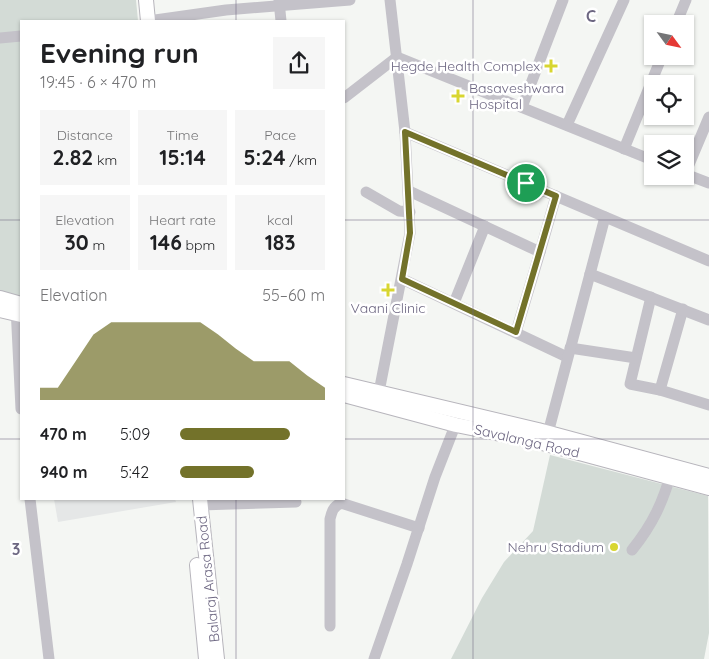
<!DOCTYPE html>
<meta charset="utf-8">
<style>
:root{--surface:#fff;--page:#f6f6f6;--text:#202124;--muted:#757577;--accent:#73722a}
body{margin:0;font-family:Quicksand,sans-serif;background:var(--page);color:var(--text);height:100vh;display:flex;flex-direction:column;font-size:19px;white-space:nowrap}
*{box-sizing:border-box;margin:0}
p{font-size:16px;color:var(--muted)}
.icon{flex:none;width:28px;height:28px;fill:none;stroke:currentColor;stroke-width:2;stroke-linecap:round;stroke-linejoin:round}
.map{position:relative;flex:1;overflow:hidden}
.drawer{position:absolute;left:20px;top:20px;width:325px;height:480px;display:flex;flex-direction:column;background:var(--surface);border-radius:0px;box-shadow:0 1px 4px #0004}
.drawer>*{flex:none}
.needle{width:32px;rotate:123deg}
.controls{position:absolute;left:644px;top:15px;display:grid;gap:10px}
.controls a{display:grid;place-items:center;width:50px;height:50px;border-radius:0px;background:var(--surface);box-shadow:0 1px 4px #0004;font-size:25px}
.pin{position:absolute;display:grid;place-items:center;width:42px;height:42px;color:#fff;margin:-21px;border:2px solid #fff;border-radius:50%;box-shadow:0 1px 5px #0007}
.round{display:grid;place-items:center;flex:none;width:52px;height:52px;border-radius:0px;background:var(--page)}
.head{display:flex;align-items:center;justify-content:space-between;height:85px;padding:0 20px}
h1{font-size:28px;font-weight:800;line-height:38px}
.stats{display:grid;grid-template-columns:repeat(3,1fr);gap:8px;height:85px;padding:5px 20px}
.stats div{display:grid;align-content:center;border-radius:0px;background:var(--page);text-align:center}
.stats b{font-size:21px;font-weight:800}
.stats small{font-size:14px;font-weight:400}
.stats p{font-size:14px}
.chart{height:140px;padding:10px 20px}
.chart p{display:flex;justify-content:space-between}
.chart svg{width:100%;height:90px;margin-top:5px;fill:var(--accent);opacity:.7}
ul{padding:0 20px;list-style:none;font-size:16px}
li{display:grid;grid-template-columns:80px 60px 1fr;align-items:center;height:38px}
li i{height:12px;border-radius:6px;background:var(--accent)}
.map>svg:first-child{display:block}
</style>
<div class="map">
<svg width="709" height="659" viewBox="0 0 709 659">
<rect width="100%" height="100%" fill="#f4f6f3"/>
<path fill="#e5e7e7" d="M54,499h121l1,3 -118,20z"/>
<g fill="#d3dbd6">
<path d="M0,0h136l2,21h-117v284l-21,-5z"/>
<path d="M550,455l158,41 1,137 -5,26h-253l31,-61 22,-36 29,-31z"/>
</g>
<g fill="none" stroke-linecap="round" stroke-linejoin="round">
<g stroke="#b7b5bc" stroke-width="16">
<g id="major">
<path d="M146,0l2,21"/>
<path d="M0,298l21,6"/>
<path d="M0,310l21,5"/>
<path d="M344,384l194,46 171,46"/>
<path d="M344,395l112,30 79,16 174,47"/>
<path d="M200,499l17,160"/>
<path d="M197,565l9,94"/>
</g>
</g>
<g stroke="#c4c2c9" stroke-width="11">
<path d="M279,1l2,20"/>
<path d="M148,21l78,-11 124,-10"/>
<path d="M676,24l10,-24"/>
<path d="M0,38l21,-2"/>
<path d="M344,98l53,-41 255,103"/>
<path d="M522,107l41,-107"/>
<path d="M567,125l57,-125"/>
<path d="M405,132l304,129"/>
<path d="M624,149l38,-93"/>
<path d="M685,174l24,-57"/>
<path d="M685,174l24,9"/>
<path d="M409,191l131,61 -24,80"/>
<path d="M366,192l33,19 11,1"/>
<path d="M540,252l16,-56"/>
<path d="M590,274l15,-57"/>
<path d="M402,279l165,78"/>
<path d="M651,297l-21,87 30,6"/>
<path d="M454,303l31,-77"/>
<path d="M16,307l5,102"/>
<path d="M683,309l-23,81 49,15"/>
<path d="M570,348l66,10"/>
<path d="M379,392l31,-159 -5,-101 -15,-132"/>
<path d="M548,433l42,-159 119,46"/>
<path d="M30,499l19,160"/>
<path d="M200,505l96,-3"/>
<path d="M632,550c21,-26 31,-48 40,-80"/>
<path d="M330,626v-107c2,-8 3,-12 11,-16l78,25"/>
<path d="M374,659l33,-95 28,-87 23,-59"/>
</g>
<use href="#major" stroke="#fff" stroke-width="14"/>
</g>
<g fill="none" stroke-linecap="round" stroke-linejoin="round">
<g stroke="#fff" stroke-width="10">
<path id="route" d="M405,132l151,64 -40,136 -114,-53 8,-46z"/>
</g>
<use href="#route" stroke="#73722a" stroke-width="6"/>
</g>
<path fill="none" stroke="#6d6782" stroke-width="1" stroke-opacity="0.55" d="M236,0v21M473,0v659M0,220h21M344,220h365M0,439h21M344,439h365M236,499v160"/>
<g fill="#d8d631" stroke="#fff" stroke-width="2">
<path d="M548.5 58.5h5v5h5v5h-5v5h-5v-5h-5v-5h5z"/>
<path d="M455.5 88.5h5v5h5v5h-5v5h-5v-5h-5v-5h5z"/>
<path d="M385.5 282.5h5v5h5v5h-5v5h-5v-5h-5v-5h5z"/>
<circle cx="614" cy="547" r="5"/>
</g>
<g text-anchor="middle" dominant-baseline="central" stroke-width="5" stroke-linejoin="round" paint-order="stroke">
<g font-size="14" fill="#6d6782" stroke="#fff" text-anchor="end">
<text x="540" y="66">Hegde Health Complex</text>
<text x="469" y="88" text-anchor="start">Basaveshwara<tspan x="469" dy="16">Hospital</tspan></text>
<text x="388" y="308" text-anchor="middle">Vaani Clinic</text>
<text x="604" y="547">Nehru Stadium</text>
</g>
<g font-size="14" fill="#6d6782" stroke="#fff">
<text transform="translate(527 441) rotate(13)">Savalanga Road</text>
<text transform="translate(208 579) rotate(-96)">Balaraj Arasa Road</text>
</g>
</g>
<g font-size="16" text-anchor="middle" font-weight="bold" fill="#6d6782" stroke="#fff" stroke-width="5" stroke-linejoin="round" paint-order="stroke">
<text x="591" y="22">C</text>
<text x="16" y="555">3</text>
</g>
</svg>
<div class="controls">
<a><svg class="needle" viewBox="-14 -14 28 28"><path d="M0-13l5 13h-10z" fill="#e53935"/><path d="M0 13l5-13h-10z" fill="#757577"/></svg></a>
<a><svg class="icon" aria-label="locate" viewBox="0 0 24 24"><circle cx="12" cy="12" r="6"/><path d="M12 2v4M12 18v4M2 12h4M18 12h4"/></svg></a>
<a><svg class="icon" aria-label="layers" viewBox="0 0 24 24"><path d="M12 4l9 5-9 5-9-5zM3 14l9 5 9-5"/></svg></a>
</div>
<div class="pin" style="left:526px;top:183px;background:#1e9e55"><svg class="icon" aria-label="arrive" viewBox="0 0 24 24"><path d="M6 21V4h12l-3 4 3 4H6"/></svg></div>
<section class="drawer">
<div class="head"><div><h1>Evening run</h1><p>19:45 · 6 × 470 m</p></div><a class="round"><svg class="icon" aria-label="share" viewBox="0 0 24 24"><path d="M12 15V3M7 8l5-5 5 5M5 13v7h14v-7"/></svg></a></div>
<div class="stats">
<div><p>Distance</p><b>2.82<small> km</small></b></div>
<div><p>Time</p><b>15:14</b></div>
<div><p>Pace</p><b>5:24<small> /km</small></b></div>
</div>
<div class="stats">
<div><p>Elevation</p><b>30<small> m</small></b></div>
<div><p>Heart rate</p><b>146<small> bpm</small></b></div>
<div><p>kcal</p><b>183</b></div>
</div>
<div class="chart"><p><span>Elevation</span>55–60 m</p>
<svg viewBox="0 0 160 44" preserveAspectRatio="none"><path d="M0 44V38L10 38L20 25L30 12L40 6L50 6L60 6L70 6L80 6L90 6L100 12L110 19L120 25L130 25L140 25L150 32L160 38V44z"/></svg>
</div>
<ul>
<li><b>470 m</b>5:09<i style="width:76%"></i></li>
<li><b>940 m</b>5:42<i style="width:51%"></i></li>
</ul>
</section>
</div>
